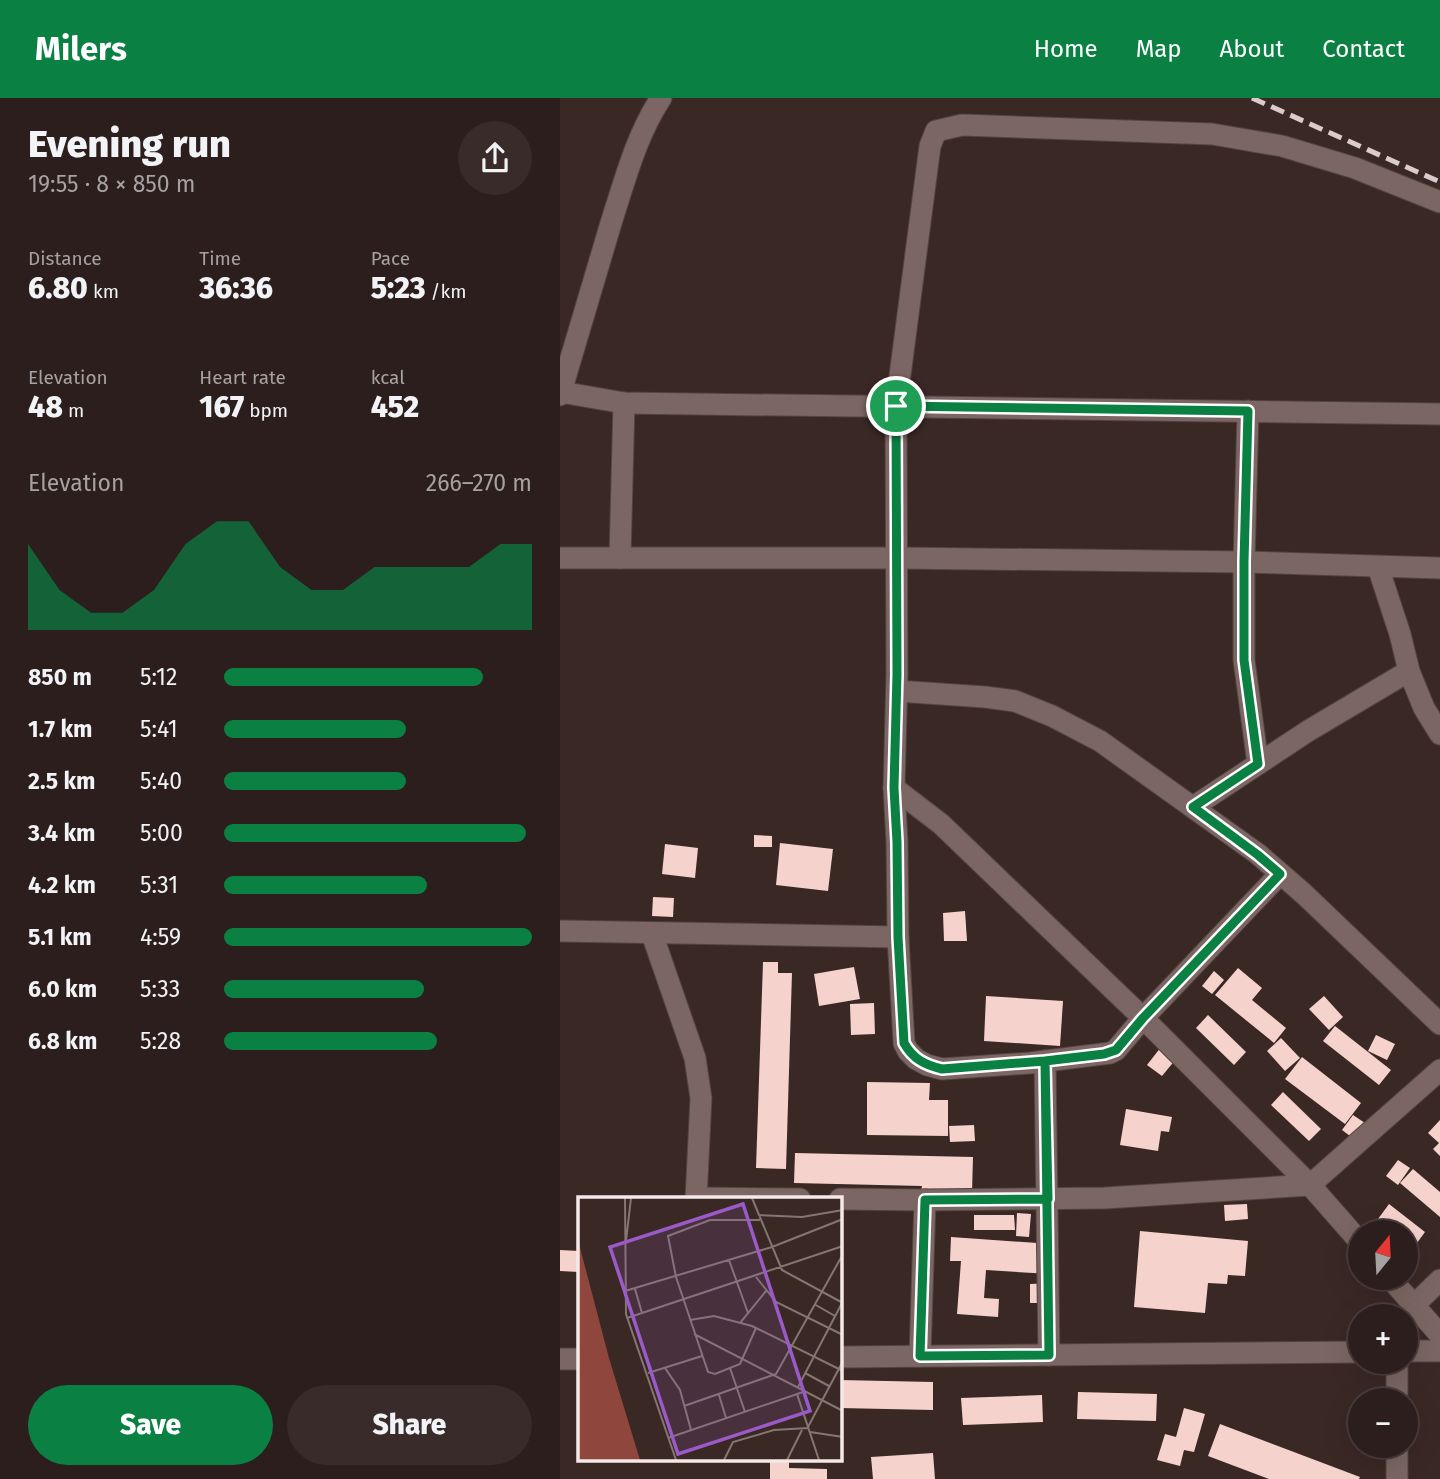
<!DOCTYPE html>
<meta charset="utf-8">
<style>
:root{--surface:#2c1e1c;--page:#382b29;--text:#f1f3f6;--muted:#a6a2a3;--line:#483c3b;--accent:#0b8043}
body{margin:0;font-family:"Fira Sans",sans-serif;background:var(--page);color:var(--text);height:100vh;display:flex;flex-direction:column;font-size:26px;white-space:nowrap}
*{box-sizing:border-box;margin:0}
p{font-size:23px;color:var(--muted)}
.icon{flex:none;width:38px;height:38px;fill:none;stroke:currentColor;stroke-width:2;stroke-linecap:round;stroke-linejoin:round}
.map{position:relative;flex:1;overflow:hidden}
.drawer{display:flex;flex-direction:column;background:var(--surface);width:560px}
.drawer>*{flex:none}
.needle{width:46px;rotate:18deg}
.controls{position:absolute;left:788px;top:1122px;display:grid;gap:14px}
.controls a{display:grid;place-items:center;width:70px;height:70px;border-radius:50%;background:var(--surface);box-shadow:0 7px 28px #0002,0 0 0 2px var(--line);font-size:35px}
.pin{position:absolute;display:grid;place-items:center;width:60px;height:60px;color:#fff;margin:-30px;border:4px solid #fff;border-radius:50%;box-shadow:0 2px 7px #0007}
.round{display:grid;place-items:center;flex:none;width:74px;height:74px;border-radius:37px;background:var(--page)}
.summary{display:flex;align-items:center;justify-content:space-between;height:119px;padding:0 28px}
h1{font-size:38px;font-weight:800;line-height:52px}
.figures{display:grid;grid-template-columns:repeat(3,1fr);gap:10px;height:119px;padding:7px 28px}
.figures div{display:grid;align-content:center}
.figures b{font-size:30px;font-weight:800}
.figures small{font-size:19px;font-weight:400}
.figures p{font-size:19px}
.chart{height:196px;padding:14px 28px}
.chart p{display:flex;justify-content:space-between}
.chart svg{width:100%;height:126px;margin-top:7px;fill:var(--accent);opacity:.7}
.cta{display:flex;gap:14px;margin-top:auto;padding:14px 28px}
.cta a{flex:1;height:80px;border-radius:42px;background:var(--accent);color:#fff;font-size:28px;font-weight:800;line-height:80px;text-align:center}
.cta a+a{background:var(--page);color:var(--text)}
ul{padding:0 28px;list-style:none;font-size:23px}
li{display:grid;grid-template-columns:112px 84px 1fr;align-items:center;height:52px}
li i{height:18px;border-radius:9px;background:var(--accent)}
header{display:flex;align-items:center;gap:42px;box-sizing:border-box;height:98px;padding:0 35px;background:var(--accent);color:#fff}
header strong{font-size:33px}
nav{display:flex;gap:38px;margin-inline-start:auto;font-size:24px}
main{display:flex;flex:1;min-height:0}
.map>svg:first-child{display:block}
</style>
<header>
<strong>Milers</strong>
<nav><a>Home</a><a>Map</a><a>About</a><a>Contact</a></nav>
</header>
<main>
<section class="drawer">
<div class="summary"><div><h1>Evening run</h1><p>19:55 · 8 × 850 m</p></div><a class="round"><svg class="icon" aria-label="share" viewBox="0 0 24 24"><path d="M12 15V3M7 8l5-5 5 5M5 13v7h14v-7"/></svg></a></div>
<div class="figures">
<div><p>Distance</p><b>6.80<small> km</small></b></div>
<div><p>Time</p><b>36:36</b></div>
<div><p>Pace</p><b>5:23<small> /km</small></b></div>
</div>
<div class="figures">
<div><p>Elevation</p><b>48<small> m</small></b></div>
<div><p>Heart rate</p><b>167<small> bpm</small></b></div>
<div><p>kcal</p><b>452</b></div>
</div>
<div class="chart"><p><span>Elevation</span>266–270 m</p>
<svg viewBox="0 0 160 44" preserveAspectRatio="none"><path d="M0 44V14L10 30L20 38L30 38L40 30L50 14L60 6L70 6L80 22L90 30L100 30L110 22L120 22L130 22L140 22L150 14L160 14V44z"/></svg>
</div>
<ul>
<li><b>850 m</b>5:12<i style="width:84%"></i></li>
<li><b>1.7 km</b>5:41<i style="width:59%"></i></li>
<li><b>2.5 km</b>5:40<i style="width:59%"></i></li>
<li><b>3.4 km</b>5:00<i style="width:98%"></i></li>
<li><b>4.2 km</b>5:31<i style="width:66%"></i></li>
<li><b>5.1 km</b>4:59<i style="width:100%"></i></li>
<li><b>6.0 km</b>5:33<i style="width:65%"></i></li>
<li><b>6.8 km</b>5:28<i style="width:69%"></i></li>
</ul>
<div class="cta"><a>Save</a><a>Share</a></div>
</section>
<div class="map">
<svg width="880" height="1381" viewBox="0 0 880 1381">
<rect width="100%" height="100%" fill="#3a2825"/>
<g fill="#f5d2cc">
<path d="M194,737l18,1v11h-18z"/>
<path d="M220,745l53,6 -5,42 -52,-6z"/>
<path d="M105,746l33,4 -3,30 -33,-4z"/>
<path d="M93,799l21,1 -1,19 -21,-1z"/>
<path d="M405,813l2,30h-23l-1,-28z"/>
<path d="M203,864h15v11h14l-6,196 -30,-1z"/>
<path d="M294,869l6,32 -41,7 -5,-32z"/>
<path d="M678,870l24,20 -10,12 34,28 -12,15 -59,-48z"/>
<path d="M654,873l10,9 -12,14 -10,-8z"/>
<path d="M426,898l77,5 -3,45 -76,-5z"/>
<path d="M764,898l19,21 -14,13 -20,-21z"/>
<path d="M314,905l1,31 -24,1 -1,-31z"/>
<path d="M648,917l38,37 -12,13 -38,-37z"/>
<path d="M775,928l56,44 -12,15 -56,-44z"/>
<path d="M816,937l19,9 -8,16 -19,-9z"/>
<path d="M721,940l19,20 -15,13 -18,-20z"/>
<path d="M601,949l15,12 -14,17 -15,-11z"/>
<path d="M742,959l59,46 -16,21 -60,-45z"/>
<path d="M307,984l63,1 -1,17h19v36l-81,-1z"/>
<path d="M723,994l38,37 -12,12 -38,-36z"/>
<path d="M566,1011l46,8 -3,15 -8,-1 -3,20 -38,-6z"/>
<path d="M793,1017l12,8 -11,16 -12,-9z"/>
<path d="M880,1022v36l-7,-7 6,-6 -11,-10z"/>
<path d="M414,1027l1,16 -25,1 -1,-16z"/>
<path d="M235,1055l178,4 -1,36 -51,-2 1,-5 -128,-3z"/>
<path d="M838,1062l12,8 -12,17 -12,-9z"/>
<path d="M853,1071l27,23v25l-40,-34z"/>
<path d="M687,1106l1,15 -23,2 -1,-16z"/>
<path d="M829,1106l36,28 -11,15 -9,-7v-8h-11l-16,-13z"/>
<path d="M457,1115l14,1 -2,23 -13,-1z"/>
<path d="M414,1117h40l1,15h-41z"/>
<path d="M580,1133l108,10 -3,35 -17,-1 -1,9 -19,-1 -3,30 -71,-6z"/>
<path d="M391,1139l101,7 -2,30 -64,-4 -2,28 15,1 -1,18 -41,-3 4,-53h-11z"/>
<path d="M0,1152l19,1v21l-19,-1z"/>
<path d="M492,1185v20h-22v-19z"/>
<path d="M280,1282l93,2v28l-93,-2z"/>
<path d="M518,1294l79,2 -1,27 -79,-2z"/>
<path d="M482,1297l1,27 -80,3 -2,-27z"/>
<path d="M624,1310l21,6 -11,38 -10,-2 -4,16 -23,-6 8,-26 11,3z"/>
<path d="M660,1326l140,53 -1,2h-90l-61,-23z"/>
<path d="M373,1355l2,26h-62l-2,-22z"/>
<path d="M210,1362h19v8l38,1v10h-57z"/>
</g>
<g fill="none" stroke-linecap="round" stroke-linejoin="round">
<g stroke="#534542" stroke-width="23">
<g id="street">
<path d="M688,313l-4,151v98l14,104"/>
<path d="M0,460h338l346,4 196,6"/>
<path d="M60,460l4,-155"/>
<path d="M818,469l22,67 9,37 15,37 16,26"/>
<path d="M337,593l88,6 30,4 37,15 48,25 158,113 46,40 136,130"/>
<path d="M334,690l47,36 202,194 167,167 50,57"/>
<path d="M633,709l115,-76 101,-60"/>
<path d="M720,776l-137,144 -27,32 -6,3 -80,10 -88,6 -15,-4 -11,-6 -8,-8 -4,-8 -6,-106 -1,-95 -3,-54 3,-114 -1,-268 34,-260 6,-15 26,-6 250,9 70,12 73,22 85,34"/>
<path d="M0,833l338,6"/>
<path d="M92,836l43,124 6,40 -5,101"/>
<path d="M485,963l4,294"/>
<path d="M136,1100l104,1"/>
<path d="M280,1101l85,1 180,-2 205,-13 130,-115"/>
<path d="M830,1180l50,57"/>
<path d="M854,1207l26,-25"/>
<path d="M845,1253h35"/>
<path d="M360,1258l5,-156"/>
<path d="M280,1259l520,-5"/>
<path d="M0,1261h19"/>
<path d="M837,1264v38"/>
<path d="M837,1348v33"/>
</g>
</g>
<g stroke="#534542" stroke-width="23">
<g id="secondary">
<path d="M1,294l63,11 816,11"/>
<path d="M0,297c17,-58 34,-115 51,-172 14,-43 25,-87 50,-125"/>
</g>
</g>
<use href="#street" stroke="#7b6663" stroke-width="21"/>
<use href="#secondary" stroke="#7b6663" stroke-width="21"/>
<path stroke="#d9ccca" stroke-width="5" stroke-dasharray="14 7" stroke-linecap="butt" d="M692,0l188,84"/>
</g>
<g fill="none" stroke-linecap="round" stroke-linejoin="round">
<g stroke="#fff" stroke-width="14">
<path id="route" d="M336,308l1,268 -3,114 3,54 1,95 6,106c9,16 21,22 38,26l103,-8 3,138 -123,1 -5,156 129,-1c-1,-98 -2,-196 -4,-294l59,-7 12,-4 27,-32 137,-144 -22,-19 -65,-48 65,-43 -14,-104v-98l4,-151 -352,-5"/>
</g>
<use href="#route" stroke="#0b8043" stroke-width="9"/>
</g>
<g transform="translate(18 1099)">
<rect width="264" height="264" fill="#3a2825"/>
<path d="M0,43l31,118 31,102h-62z" fill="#8f463c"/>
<path fill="none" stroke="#857573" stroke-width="2" d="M47,1l1,116 50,146M174,1l30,72 61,33M180,18l44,2 41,-7M48,44l5,-43M151,63l19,53M178,80l20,25 67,33M57,92l7,24M47,94l147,-44 71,-28M236,107l21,12M49,121l216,-72M112,123l24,-4 38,10 91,45M162,126l26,-32M178,131l-16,36 -25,10 -7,-2 -32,-95 -8,-41 42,-16h50M116,137l149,77M87,171l15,22 11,40M152,171l15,44M70,176l54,-17M227,176l24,13M220,190l44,-84M219,197l22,66M141,198l7,23M106,209l92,-32 67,-120M230,230l35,-66M232,235l33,5M90,241l138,-47M146,263l9,-18 41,-12 34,-2M209,263l15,-30"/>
<path fill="#9a5bc9" fill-opacity="0.15" stroke="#9a5bc9" stroke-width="3.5" d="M165,7l67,207 -132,43 -68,-207z"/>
<rect width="264" height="264" fill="none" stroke="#f5e9e7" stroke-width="3.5"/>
</g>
</svg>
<div class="controls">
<a><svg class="needle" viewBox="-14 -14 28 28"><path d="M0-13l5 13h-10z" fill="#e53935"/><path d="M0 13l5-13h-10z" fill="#a6a2a3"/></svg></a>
<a>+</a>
<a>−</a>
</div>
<div class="pin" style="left:336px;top:308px;background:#1e9e55"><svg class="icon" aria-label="arrive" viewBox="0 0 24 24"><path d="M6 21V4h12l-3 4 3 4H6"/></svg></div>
</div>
</main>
